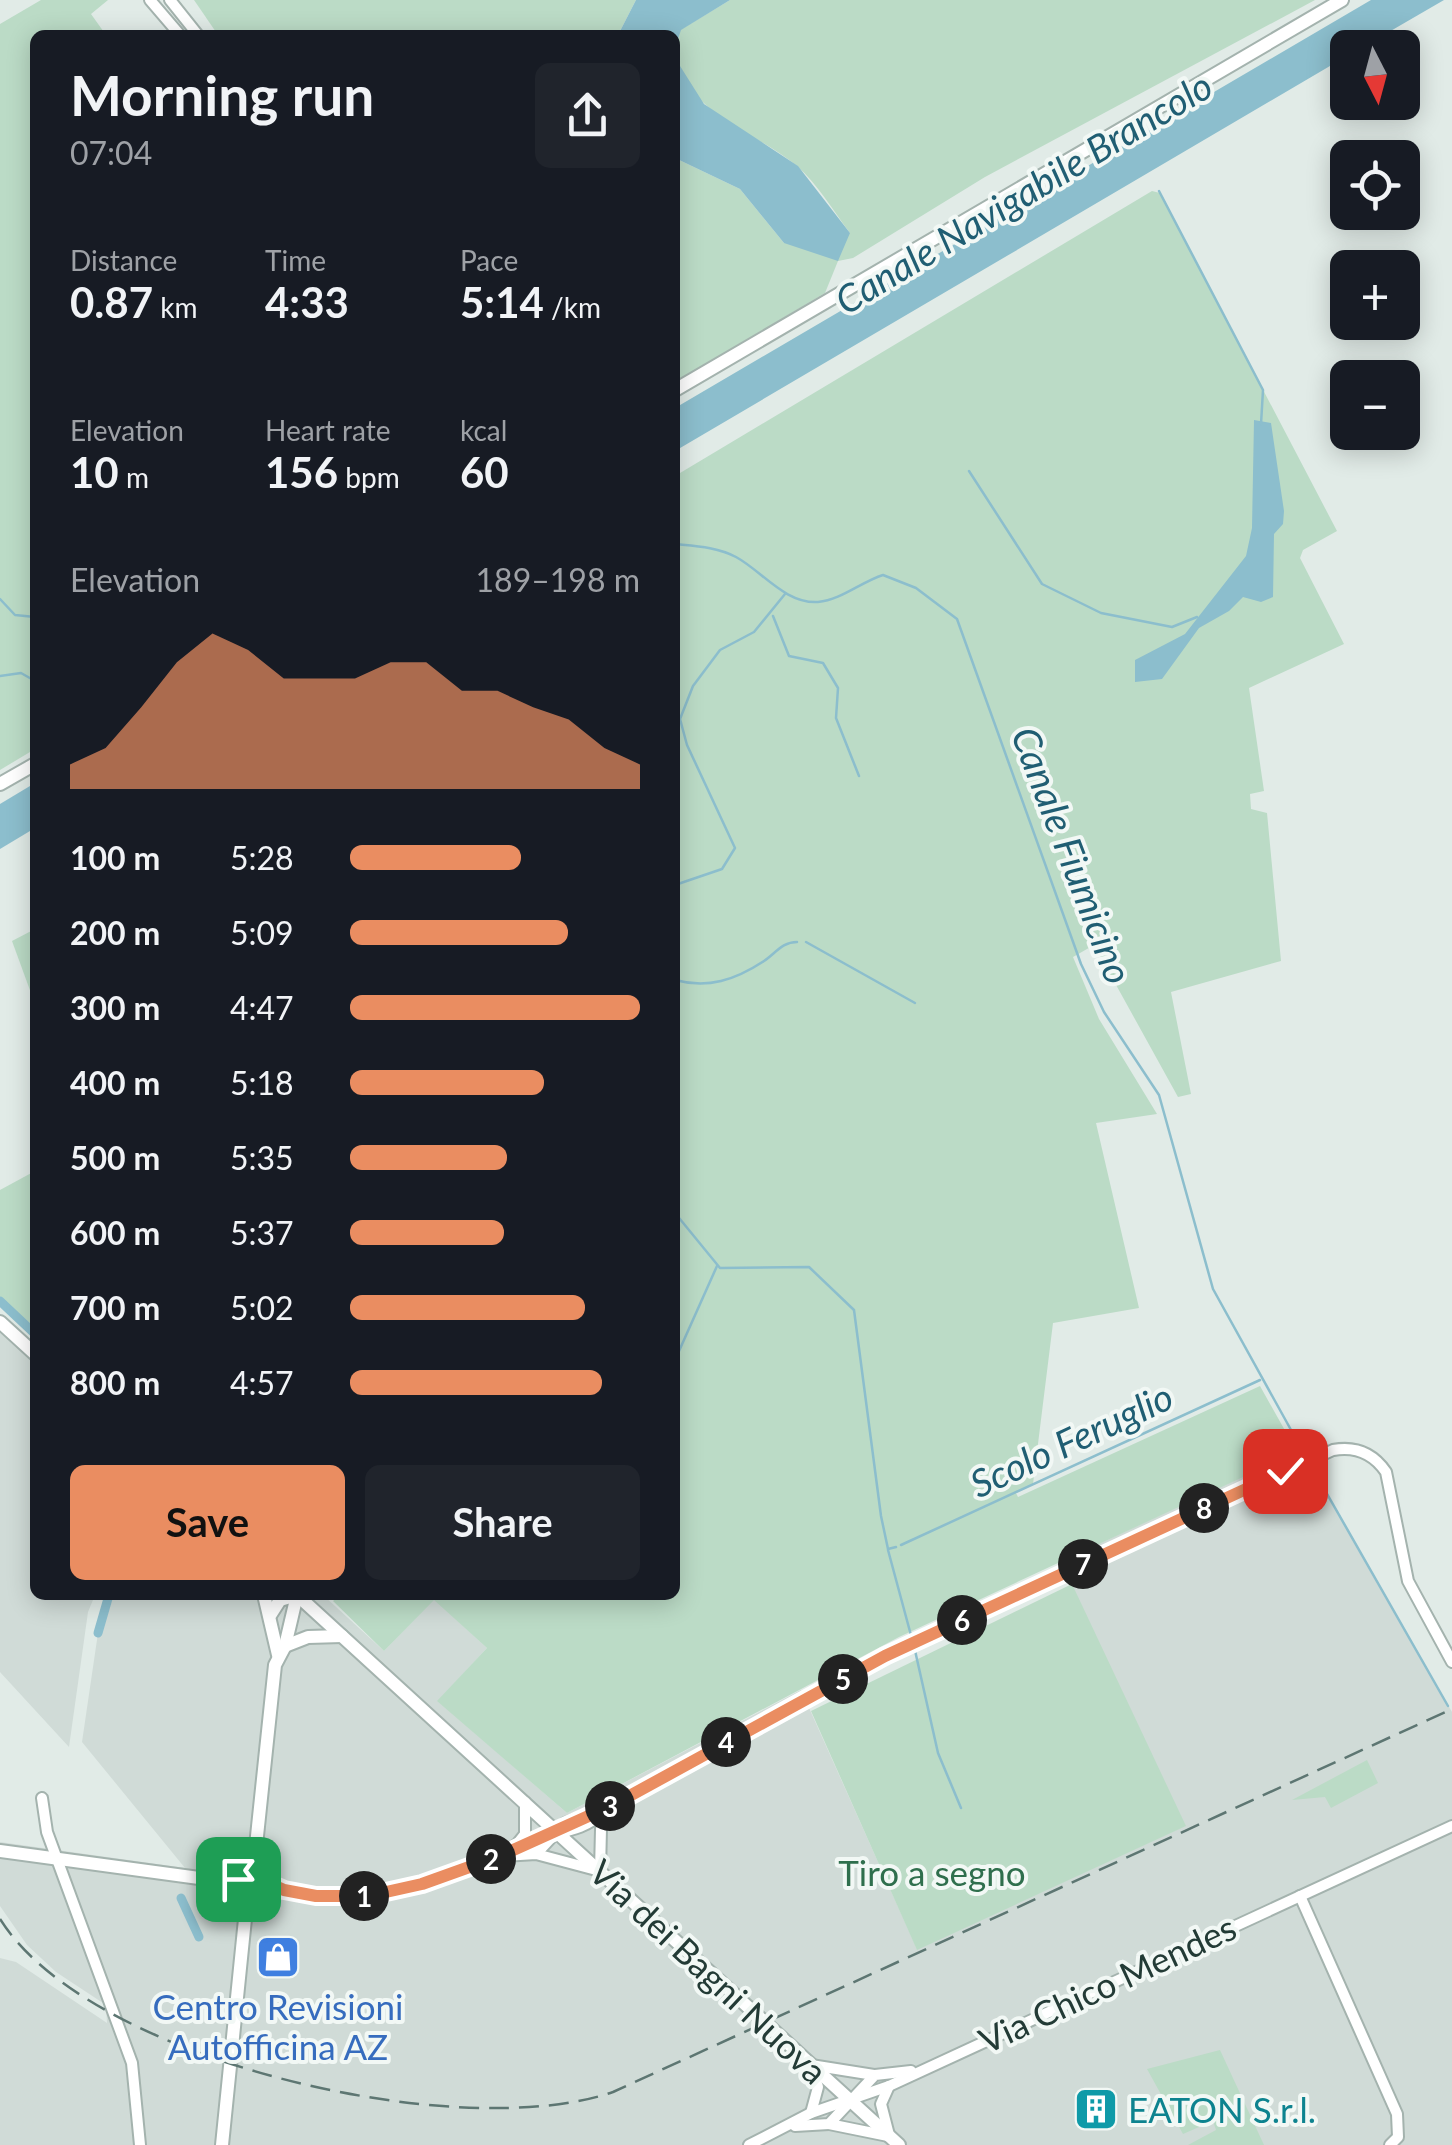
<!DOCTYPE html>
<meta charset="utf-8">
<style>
:root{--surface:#171b24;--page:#20242c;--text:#f1f3f6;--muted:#9ea1a6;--accent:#ea8d61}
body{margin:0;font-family:Lato,sans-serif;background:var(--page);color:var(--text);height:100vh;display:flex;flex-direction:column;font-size:38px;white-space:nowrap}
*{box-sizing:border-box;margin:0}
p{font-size:32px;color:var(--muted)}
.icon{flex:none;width:55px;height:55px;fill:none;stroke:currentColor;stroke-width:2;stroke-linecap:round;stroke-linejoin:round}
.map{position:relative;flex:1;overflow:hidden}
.panel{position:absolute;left:30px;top:30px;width:650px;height:1570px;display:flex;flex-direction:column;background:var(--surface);border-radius:15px;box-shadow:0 5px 25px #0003}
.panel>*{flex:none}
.needle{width:65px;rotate:174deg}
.fabs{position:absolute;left:1330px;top:30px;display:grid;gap:20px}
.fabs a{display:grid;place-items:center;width:90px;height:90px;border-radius:15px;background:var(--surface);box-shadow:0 5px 25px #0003;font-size:50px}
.pin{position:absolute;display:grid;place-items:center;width:85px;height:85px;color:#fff;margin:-42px;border-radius:20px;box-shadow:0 5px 15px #0006}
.km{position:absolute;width:50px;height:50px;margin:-25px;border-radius:50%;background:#222;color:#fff;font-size:28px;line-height:50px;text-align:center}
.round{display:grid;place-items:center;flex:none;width:105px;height:105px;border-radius:15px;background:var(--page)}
.overview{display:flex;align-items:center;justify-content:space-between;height:170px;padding:0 40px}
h1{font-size:55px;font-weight:700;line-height:75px}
.stats{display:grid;grid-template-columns:repeat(3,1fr);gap:15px;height:170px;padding:10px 40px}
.stats div{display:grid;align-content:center}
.stats b{font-size:42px;font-weight:700}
.stats small{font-size:28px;font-weight:400}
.stats p{font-size:28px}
.chart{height:280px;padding:20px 40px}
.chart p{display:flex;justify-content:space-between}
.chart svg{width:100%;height:180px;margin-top:10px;fill:var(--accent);opacity:.7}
.primary-button{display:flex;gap:20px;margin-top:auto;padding:20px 40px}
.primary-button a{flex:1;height:115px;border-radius:15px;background:var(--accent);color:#111;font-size:40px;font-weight:700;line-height:115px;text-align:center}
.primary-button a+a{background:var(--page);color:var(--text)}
ul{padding:0 40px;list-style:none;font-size:32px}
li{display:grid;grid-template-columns:160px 120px 1fr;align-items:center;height:75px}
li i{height:25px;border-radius:12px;background:var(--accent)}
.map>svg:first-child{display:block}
</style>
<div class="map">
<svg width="1452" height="2145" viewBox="0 0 1452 2145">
<rect width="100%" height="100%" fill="#e1ebe7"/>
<g fill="#d0dbd7">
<path d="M0,1332l35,32v231h60l-7,17 -19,135 -69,-75z"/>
<path d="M1301,1449l151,263v433h-1452v-187l16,4 91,61 -1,-18 -50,-33 -29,-27 -27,-39v-64l185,26 -103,-126 16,-109 11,-38h214l61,56 50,-52 53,49 -49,53 129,112 234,-123 116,259 268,-123 -125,-264z"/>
</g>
<g fill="#bbdbc6">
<path d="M41,0h67l-17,14 15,21h-71v714l-35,21v-746z"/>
<path d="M194,0h442l-18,35h-400z"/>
<path d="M730,0h585l-330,177 -132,81 -15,3 -13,32 -150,89v-224l65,31 44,54 66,-10c-16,-21 -33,-50 -53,-67 -44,-37 -138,-63 -117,-136z"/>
<path d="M1152,191l8,2 177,338 -34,19 -3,8 44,86 -95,44 15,103 -14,3 1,15 16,4 14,148 -110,31 20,102 -13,3 -84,-152 -21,12 26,62 58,95 -61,9 43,185 -86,15 -20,161 -17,9 2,4 242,-111 37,66 -398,185 -332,176 -130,-112 50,-53 -53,-48 -50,51 -51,-50 7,-6h335v-1119z"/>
<path d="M35,929v75l-23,-63z"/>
<path d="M35,1171v160l-35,-32v-109z"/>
<path d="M1072,1584l114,242 -269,124 -106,-239z"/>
<path d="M1367,1760l11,23 -47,25 -6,-11 -33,3z"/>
<path d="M1220,2050l44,95h-76l28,-15 -3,-9 -30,13 -36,-65z"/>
</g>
<g fill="#8cbecd">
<path d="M636,0h94l-49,30 -6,18v-13h-57z"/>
<path d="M1371,0h73l-81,47 -15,1 -1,8 -672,395v-43z"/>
<path d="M675,58l29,46 94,62 52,67 -12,28 -54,-18 -44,-54 -65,-31z"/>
<path d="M1254,420l17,3 13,88 -1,13 -9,10 -1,63 -12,5 -18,-5 -14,14 -30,17 -37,51 -27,3v-22l50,-26 61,-78 6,-28z"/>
<path d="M35,783v45l-35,21v-45z"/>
</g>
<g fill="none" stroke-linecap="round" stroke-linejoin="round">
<g stroke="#8cbecd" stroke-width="2.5">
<path d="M1159,191l104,199 -2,34"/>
<path d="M969,471l73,113 59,29 71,14 25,-10"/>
<path d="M675,544c20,2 43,3 61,13 26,14 49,47 82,45 23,-2 43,-20 65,-27l33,13 41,31 124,345 23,48 55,83 54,194 93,168"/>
<path d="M0,599l15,16 20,2"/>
<path d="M773,616l16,40 34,7 15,25 -2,30 23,58"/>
<path d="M0,676l21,-3 14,8"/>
<path d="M675,885l47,-16 13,-21 -48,-103 -7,-26 13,-33 27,-36 34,-18 31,-38"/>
<path d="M806,942l109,61"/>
<path d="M675,980c33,9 60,0 89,-19 12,-8 18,-19 33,-19"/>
<path d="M675,1213l45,55 89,-1 45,43 27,206 7,33 8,-2"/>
<path d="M675,1360l42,-94"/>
<path d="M1310,1464l138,242"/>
<path d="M901,1545l359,-165"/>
<path d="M888,1550l24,89"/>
<path d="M914,1646l24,107 23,55"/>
</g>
<g stroke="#8cbecd" stroke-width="9">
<path d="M0,1301l35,33"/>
<path d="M98,1633l11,-38"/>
<path d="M181,1898l18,39"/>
</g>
<g stroke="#a4b3ae" stroke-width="14">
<g id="minor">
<path d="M150,0l30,35"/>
<path d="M170,0l28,35"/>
<path d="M42,1798l5,34 85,231 8,82"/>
<path d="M520,1843c38,-15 55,-5 88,-34"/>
<path d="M536,1854l29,-31 48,-18 272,-149 448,-206c22,-4 40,3 53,22l22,109 44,81"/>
<path d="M502,1856l34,-2 64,17 1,-42 12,-24"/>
<path d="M259,1893l25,-3 61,7 52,-6 103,-35 17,-12 8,-10v-32"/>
<path d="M1300,1896l97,218 1,23 -8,8"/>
<path d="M811,2113l7,-26 -7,-22 63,10"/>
<path d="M829,2124l59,12"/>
<path d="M795,2126l34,-2 46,-49 36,-4"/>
<path d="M889,2135l-8,-31 8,-18"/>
<path d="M749,2145l62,-32 78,-27 563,-260"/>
</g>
</g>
<g stroke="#a4b3ae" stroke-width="16">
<g id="tertiary">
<path d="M675,390l667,-390"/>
<path d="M0,784l35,-20"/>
<path d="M0,1322l35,32"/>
<path d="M264,1595l14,60"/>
<path d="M297,1595l602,550"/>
<path d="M271,1614l9,-14 17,-5"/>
<path d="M285,1646l23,-9 34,-1"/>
<path d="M0,1851l199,27 38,15 8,24"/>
<path d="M211,1878l27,1"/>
<path d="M222,2145l23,-226 15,-30 -5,-34 20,-190 10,-19 12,-51"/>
</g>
</g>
<use href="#minor" stroke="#fff" stroke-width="10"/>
<use href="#tertiary" stroke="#fff" stroke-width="12"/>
<path stroke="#5d7672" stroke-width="2.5" stroke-dasharray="20 10" stroke-linecap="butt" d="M0,1919c90,143 460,226 613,173l839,-383"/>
</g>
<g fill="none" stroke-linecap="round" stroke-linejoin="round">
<g stroke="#fff" stroke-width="20">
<path id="route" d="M238,1879l10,-5 36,16 32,6h52l54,-12 78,-28 113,-51 272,-149 400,-185"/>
</g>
<use href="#route" stroke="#ea8d61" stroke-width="12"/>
</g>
<defs>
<g id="shop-square" transform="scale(2.25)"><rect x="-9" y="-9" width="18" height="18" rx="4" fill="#3f7fe0" stroke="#f2f8f5"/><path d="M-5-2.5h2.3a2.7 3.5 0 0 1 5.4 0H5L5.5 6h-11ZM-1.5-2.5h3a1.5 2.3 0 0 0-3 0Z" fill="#fff"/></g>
<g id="building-square" transform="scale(2.25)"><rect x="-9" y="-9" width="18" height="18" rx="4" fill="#0f9aa8" stroke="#f2f8f5"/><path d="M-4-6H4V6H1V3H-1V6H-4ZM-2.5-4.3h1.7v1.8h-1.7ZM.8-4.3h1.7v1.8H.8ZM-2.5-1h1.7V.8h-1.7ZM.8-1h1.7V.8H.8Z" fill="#fff"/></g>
</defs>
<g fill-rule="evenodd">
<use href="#shop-square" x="278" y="1957"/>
<use href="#building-square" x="1096" y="2109"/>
</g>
<g text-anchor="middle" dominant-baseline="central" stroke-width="8" stroke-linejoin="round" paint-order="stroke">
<g font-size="35" fill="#2f6f4d" stroke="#f2f8f5">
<text x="932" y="1872">Tiro a segno</text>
</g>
<g font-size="35" fill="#233b36" stroke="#f2f8f5">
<text transform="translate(709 1971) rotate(43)">Via dei Bagni Nuova</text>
<text transform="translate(1107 1983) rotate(-25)">Via Chico Mendes</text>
</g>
<g font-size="35" fill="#366cbe" stroke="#f2f8f5">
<text x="278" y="2006">Centro Revisioni<tspan x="278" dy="40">Autofficina AZ</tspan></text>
</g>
<g font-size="35" fill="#0d838f" stroke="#f2f8f5" text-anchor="start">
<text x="1128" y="2109">EATON S.r.l.</text>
</g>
<g font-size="38" font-style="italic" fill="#205e73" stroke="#f2f8f5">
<text transform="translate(1023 192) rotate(-31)">Canale Navigabile Brancolo</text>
<text transform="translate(1073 855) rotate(69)">Canale Fiumicino</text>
<text transform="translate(1071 1439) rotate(-25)">Scolo Feruglio</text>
</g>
</g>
</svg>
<div class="fabs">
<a><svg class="needle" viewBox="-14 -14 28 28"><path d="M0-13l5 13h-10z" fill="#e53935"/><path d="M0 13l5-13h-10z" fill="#9ea1a6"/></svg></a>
<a><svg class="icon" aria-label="locate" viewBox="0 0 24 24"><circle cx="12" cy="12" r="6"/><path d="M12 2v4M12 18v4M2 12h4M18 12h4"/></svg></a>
<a>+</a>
<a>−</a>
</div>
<div class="pin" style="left:238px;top:1879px;background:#1e9e55"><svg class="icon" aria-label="arrive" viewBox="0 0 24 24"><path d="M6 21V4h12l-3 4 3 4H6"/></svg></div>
<div class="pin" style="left:1285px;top:1471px;background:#d93025"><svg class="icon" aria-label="check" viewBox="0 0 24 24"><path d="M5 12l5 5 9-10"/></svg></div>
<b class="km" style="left:364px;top:1896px">1</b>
<b class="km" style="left:491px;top:1859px">2</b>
<b class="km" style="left:610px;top:1806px">3</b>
<b class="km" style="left:726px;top:1742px">4</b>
<b class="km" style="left:843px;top:1679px">5</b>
<b class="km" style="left:962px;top:1620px">6</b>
<b class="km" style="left:1083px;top:1564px">7</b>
<b class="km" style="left:1204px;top:1508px">8</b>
<section class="panel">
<div class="overview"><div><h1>Morning run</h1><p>07:04</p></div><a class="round"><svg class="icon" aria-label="share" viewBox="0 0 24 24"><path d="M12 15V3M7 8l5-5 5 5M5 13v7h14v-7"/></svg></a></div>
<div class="stats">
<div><p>Distance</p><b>0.87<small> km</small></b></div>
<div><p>Time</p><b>4:33</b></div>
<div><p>Pace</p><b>5:14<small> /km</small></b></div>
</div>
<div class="stats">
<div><p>Elevation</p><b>10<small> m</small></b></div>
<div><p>Heart rate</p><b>156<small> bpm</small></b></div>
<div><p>kcal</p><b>60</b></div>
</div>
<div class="chart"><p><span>Elevation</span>189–198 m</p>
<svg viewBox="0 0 160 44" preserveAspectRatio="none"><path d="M0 44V38L10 34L20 24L30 13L40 6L50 10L60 17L70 17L80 17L90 13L100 13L110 20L120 20L130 24L140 27L150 34L160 38V44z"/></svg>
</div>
<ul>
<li><b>100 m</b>5:28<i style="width:59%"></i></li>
<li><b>200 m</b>5:09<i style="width:75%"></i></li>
<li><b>300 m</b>4:47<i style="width:100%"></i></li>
<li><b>400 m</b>5:18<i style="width:67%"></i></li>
<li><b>500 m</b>5:35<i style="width:54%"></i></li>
<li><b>600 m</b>5:37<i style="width:53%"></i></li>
<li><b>700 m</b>5:02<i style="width:81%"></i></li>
<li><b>800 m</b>4:57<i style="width:87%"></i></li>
</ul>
<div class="primary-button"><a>Save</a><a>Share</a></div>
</section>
</div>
